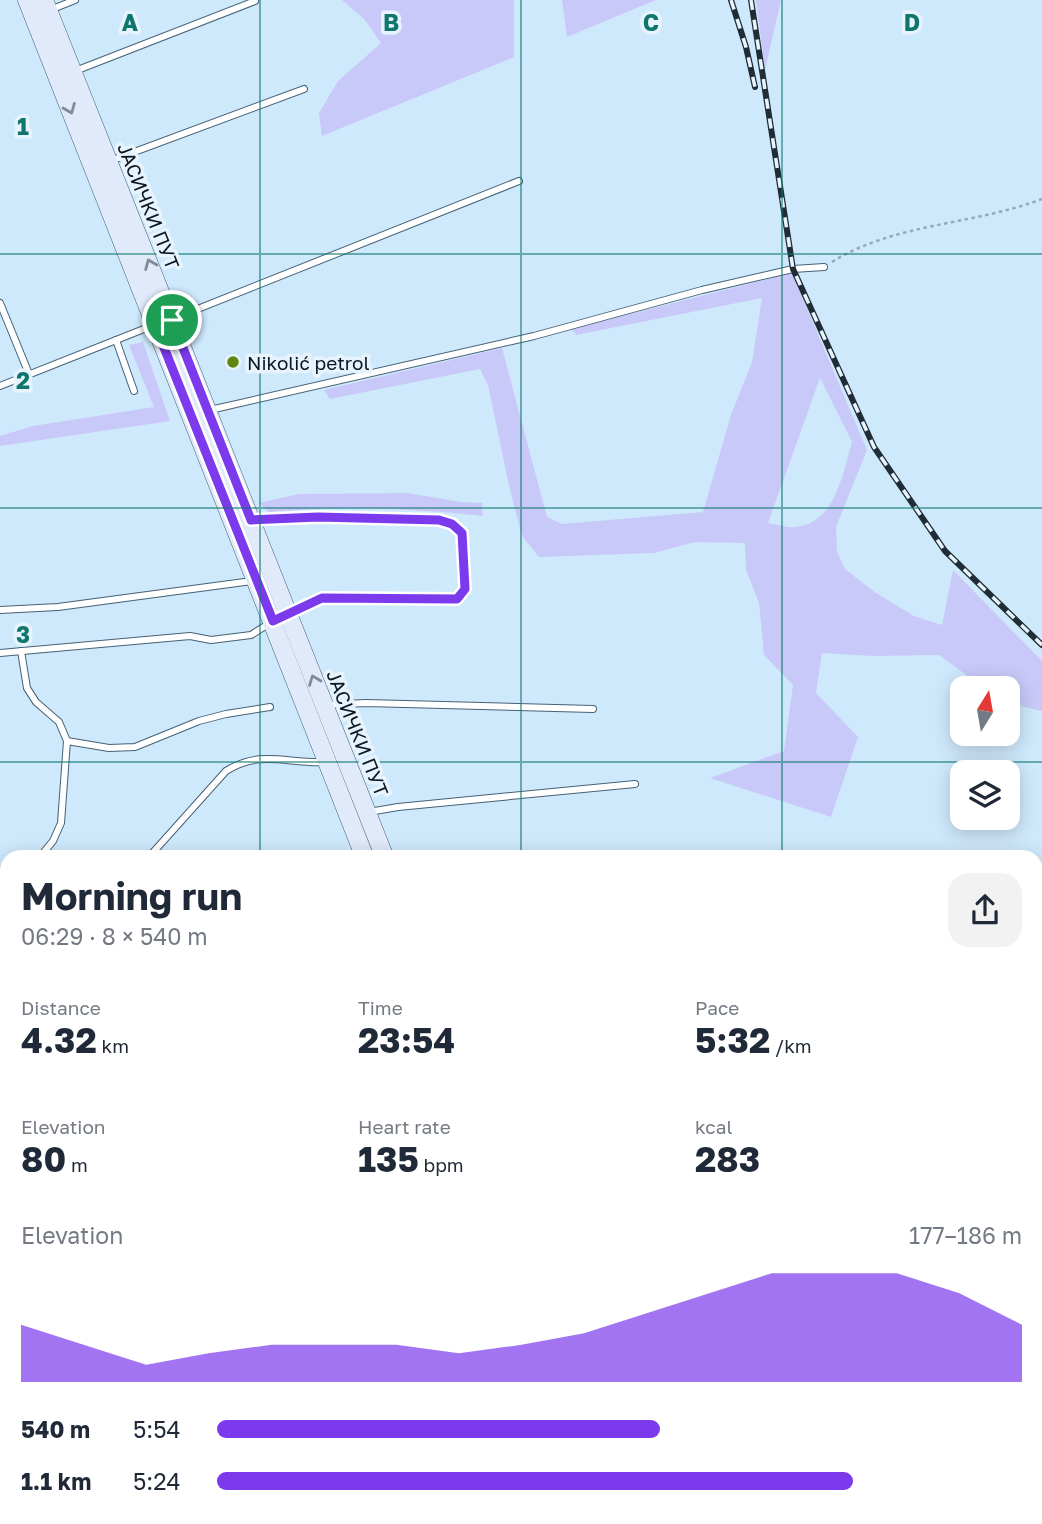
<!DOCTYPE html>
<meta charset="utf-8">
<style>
:root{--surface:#fff;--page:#f2f2f3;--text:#1f2937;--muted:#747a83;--accent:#7c3aed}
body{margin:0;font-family:"Golos Text",sans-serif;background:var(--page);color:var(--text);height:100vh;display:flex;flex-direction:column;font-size:26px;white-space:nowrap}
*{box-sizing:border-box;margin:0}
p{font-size:23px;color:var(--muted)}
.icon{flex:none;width:38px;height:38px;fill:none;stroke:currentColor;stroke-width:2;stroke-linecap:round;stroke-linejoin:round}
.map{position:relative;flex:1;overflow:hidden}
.panel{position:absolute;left:0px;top:850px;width:1043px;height:674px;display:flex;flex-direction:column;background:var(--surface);border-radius:21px 21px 0 0;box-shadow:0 4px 18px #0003}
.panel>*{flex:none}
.needle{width:46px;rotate:11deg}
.buttons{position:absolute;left:950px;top:676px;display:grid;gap:14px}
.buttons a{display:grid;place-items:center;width:70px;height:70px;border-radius:14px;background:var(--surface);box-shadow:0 4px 18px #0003;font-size:35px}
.pin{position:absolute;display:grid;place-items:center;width:60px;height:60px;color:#fff;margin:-30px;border:4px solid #fff;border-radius:50%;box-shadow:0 2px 7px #0007}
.round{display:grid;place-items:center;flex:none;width:74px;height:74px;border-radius:21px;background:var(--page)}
.headline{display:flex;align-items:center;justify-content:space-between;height:119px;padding:0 21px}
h1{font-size:38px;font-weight:700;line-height:52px}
.figures{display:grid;grid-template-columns:repeat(3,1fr);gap:10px;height:119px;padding:7px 21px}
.figures div{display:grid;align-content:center}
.figures b{font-size:35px;font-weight:700}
.figures small{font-size:19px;font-weight:400}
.figures p{font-size:19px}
.chart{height:196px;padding:14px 21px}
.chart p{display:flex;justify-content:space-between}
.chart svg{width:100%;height:126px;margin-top:7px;fill:var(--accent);opacity:.7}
ul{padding:0 21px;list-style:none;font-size:23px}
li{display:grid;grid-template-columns:112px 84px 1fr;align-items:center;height:52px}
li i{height:18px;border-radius:9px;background:var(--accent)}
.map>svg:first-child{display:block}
</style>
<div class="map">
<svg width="1042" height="1524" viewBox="0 0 1042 1524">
<defs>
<filter id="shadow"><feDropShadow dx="4.5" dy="4.5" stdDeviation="0" flood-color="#0004"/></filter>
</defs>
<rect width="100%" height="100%" fill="#cfe9fc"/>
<g fill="#c9c9f9" fill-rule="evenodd">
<path d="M342,0h172v57l-192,79 -3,-23 19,-32 43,-38 -16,-23z"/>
<path d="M562,0h94l-89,37z"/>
<path d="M756,0h25l-16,70z"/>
<path d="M792,273l75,177 -31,77 1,25 8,17 31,24 38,23 28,9 11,-55 89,91v50l-34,-8v-15h-24l-45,-33 -67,1 -50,-3 -6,40 42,44 -27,80 -121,-39 74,-27 9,-66 -29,-30 -5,-52 -13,-33 -1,-27 -50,-1 -41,11 -115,4 -17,-21 -13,-50 -21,-101 -8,-16 -150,30 -6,-9 178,-42 45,169 15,7 141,-12 28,-97 21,-53 10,-64 -186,37 -5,-6zM820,378l32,64c-9,31 -17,82 -57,85 -8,1 -19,-3 -27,-4z"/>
<path d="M143,342l27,79 -170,25v-10l33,-10 121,-19 -25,-62z"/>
<path d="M407,493l54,9 21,1 1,13c-75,-8 -139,-10 -214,-4l-10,-9 40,-9z"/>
<path d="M1042,893v135l-6,1v-134z"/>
<path d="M0,1065l7,2v71l-4,-8h-3z"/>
</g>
<g fill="#45c9e9" filter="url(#shadow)">
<path d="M4,1152l3,6v29l-7,-13v-20z"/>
<path d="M0,1206h7v67l-3,25h-4z"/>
<path d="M7,1486v31h22l2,7h-31v-36z"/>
<path d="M70,1517h53l2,7h-54z"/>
<path d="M406,1517h33l3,7h-33z"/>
<path d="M446,1517h25l3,7h-25z"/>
</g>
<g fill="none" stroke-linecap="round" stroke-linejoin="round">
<g stroke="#456176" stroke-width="8">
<g id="service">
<path d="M50,10l25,-10"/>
<path d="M75,71l180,-70"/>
<path d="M110,161l194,-72"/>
<path d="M0,303l29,71"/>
<path d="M175,318l344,-137"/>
<path d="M116,340l18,51"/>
<path d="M0,386l154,-61"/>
<path d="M210,410l324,-74 168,-46 91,-21 31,-2"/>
<path d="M253,520l65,-3 121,3 13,4 10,9 3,56 -8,10 -135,-1 -34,15"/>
<path d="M0,610l58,-3 194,-26"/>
<path d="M21,651l6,37 9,14 23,20 8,19 -6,82 -8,18 -14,17"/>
<path d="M0,653l190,-17 21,4 40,-5 19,-12"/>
<path d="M325,705l41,-2 227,6"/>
<path d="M67,741l42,7 26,-1 64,-26 27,-7 44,-7"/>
<path d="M369,812l29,-5 237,-23"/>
<path d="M148,858l78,-87c35,-22 61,-7 99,-9"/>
<path d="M0,898l7,-8"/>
<path d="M0,1017l7,-7"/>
<path d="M139,1517l2,7"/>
<path d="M263,1517l3,7"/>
<path d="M352,1517l2,7"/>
<path d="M399,1517l2,7"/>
</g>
</g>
<g stroke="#456176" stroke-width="19">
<g id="secondary">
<path d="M27,0l338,858"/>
<path d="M44,0c114,285 227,571 341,858"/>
<path d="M627,1517l2,7"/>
<path d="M646,1517l3,7"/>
</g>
</g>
<g stroke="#94a9b9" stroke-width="2.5" stroke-dasharray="3.5 3.5" stroke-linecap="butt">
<path d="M832,262c62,-39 142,-37 210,-63"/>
<path d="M1036,888l6,-1"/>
</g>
<use href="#service" stroke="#fff" stroke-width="6"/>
<use href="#secondary" stroke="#e0eafb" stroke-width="18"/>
<g stroke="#202c36" stroke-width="6">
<g id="rail">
<path d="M731,0l15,47 9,40"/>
<path d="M751,0l42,269 81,178 71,104 97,94"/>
<path d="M1036,1047l6,-2"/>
</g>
</g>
<use href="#rail" stroke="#e7f4fe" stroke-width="3.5" stroke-dasharray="10" stroke-linecap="butt"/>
</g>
<defs><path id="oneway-chevron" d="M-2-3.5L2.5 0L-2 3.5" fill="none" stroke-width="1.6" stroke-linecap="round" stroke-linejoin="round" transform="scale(1.75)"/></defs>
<g stroke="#808b98">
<use href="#oneway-chevron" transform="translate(70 109) rotate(68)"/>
<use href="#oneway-chevron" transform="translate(150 264) rotate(-112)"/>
<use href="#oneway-chevron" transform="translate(314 680) rotate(-111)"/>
</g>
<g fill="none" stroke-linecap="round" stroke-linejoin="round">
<g stroke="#fff" stroke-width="14">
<path id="route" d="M172,320l79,200 67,-3 121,3 13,4 10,9 3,56 -8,10 -135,-1 -49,23 -118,-296z"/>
</g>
<use href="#route" stroke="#7c3aed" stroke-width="9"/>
</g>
<path fill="none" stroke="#0f766e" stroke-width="2" stroke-opacity="0.55" d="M260,0v858M521,0v858M782,0v858M0,254h1042M0,508h1042M0,762h1042M0,1016h7M1036,1016h6M0,1270h7M1036,1270h6M260,1517v7M521,1517v7M782,1517v7"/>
<circle fill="#5f8710" stroke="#e7f4fe" stroke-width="2.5" cx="233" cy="362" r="7"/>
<g text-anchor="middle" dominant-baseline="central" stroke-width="7" stroke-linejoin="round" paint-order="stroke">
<g font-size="19" fill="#0b161f" stroke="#e7f4fe">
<text transform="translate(149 206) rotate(68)">ЈАСИЧКИ ПУТ</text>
<text transform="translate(358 733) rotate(68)">ЈАСИЧКИ ПУТ</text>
</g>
<g font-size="19" fill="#0b161f" stroke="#e7f4fe" text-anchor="start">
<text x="247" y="362">Nikolić petrol</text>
</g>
</g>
<g font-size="23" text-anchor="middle" font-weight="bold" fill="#0f766e" stroke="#e7f4fe" stroke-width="7" stroke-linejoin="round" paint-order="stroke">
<text x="130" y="31">A</text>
<text x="391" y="31">B</text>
<text x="651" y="31">C</text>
<text x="912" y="31">D</text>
<text x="23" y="135">1</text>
<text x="23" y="389">2</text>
<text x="23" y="643">3</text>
</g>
</svg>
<div class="buttons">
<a><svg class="needle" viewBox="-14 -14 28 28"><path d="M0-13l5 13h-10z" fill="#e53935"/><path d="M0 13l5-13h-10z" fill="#747a83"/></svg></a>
<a><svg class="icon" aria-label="layers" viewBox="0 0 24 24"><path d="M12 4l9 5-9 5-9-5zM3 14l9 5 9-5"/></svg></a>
</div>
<div class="pin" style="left:172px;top:320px;background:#1e9e55"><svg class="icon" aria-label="arrive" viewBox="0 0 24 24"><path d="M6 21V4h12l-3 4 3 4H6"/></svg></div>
<section class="panel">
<div class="headline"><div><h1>Morning run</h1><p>06:29 · 8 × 540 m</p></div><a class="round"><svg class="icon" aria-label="share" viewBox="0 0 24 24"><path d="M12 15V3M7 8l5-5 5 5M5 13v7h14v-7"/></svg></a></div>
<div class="figures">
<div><p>Distance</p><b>4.32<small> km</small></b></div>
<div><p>Time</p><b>23:54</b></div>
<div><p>Pace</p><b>5:32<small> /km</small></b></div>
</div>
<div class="figures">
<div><p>Elevation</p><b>80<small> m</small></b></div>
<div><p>Heart rate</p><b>135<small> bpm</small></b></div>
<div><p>kcal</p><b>283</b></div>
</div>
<div class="chart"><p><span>Elevation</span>177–186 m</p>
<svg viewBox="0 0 160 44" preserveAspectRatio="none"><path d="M0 44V24L10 31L20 38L30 34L40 31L50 31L60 31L70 34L80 31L90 27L100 20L110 13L120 6L130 6L140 6L150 13L160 24V44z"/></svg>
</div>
<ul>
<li><b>540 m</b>5:54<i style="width:55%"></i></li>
<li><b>1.1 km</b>5:24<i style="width:79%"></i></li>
</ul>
</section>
</div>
